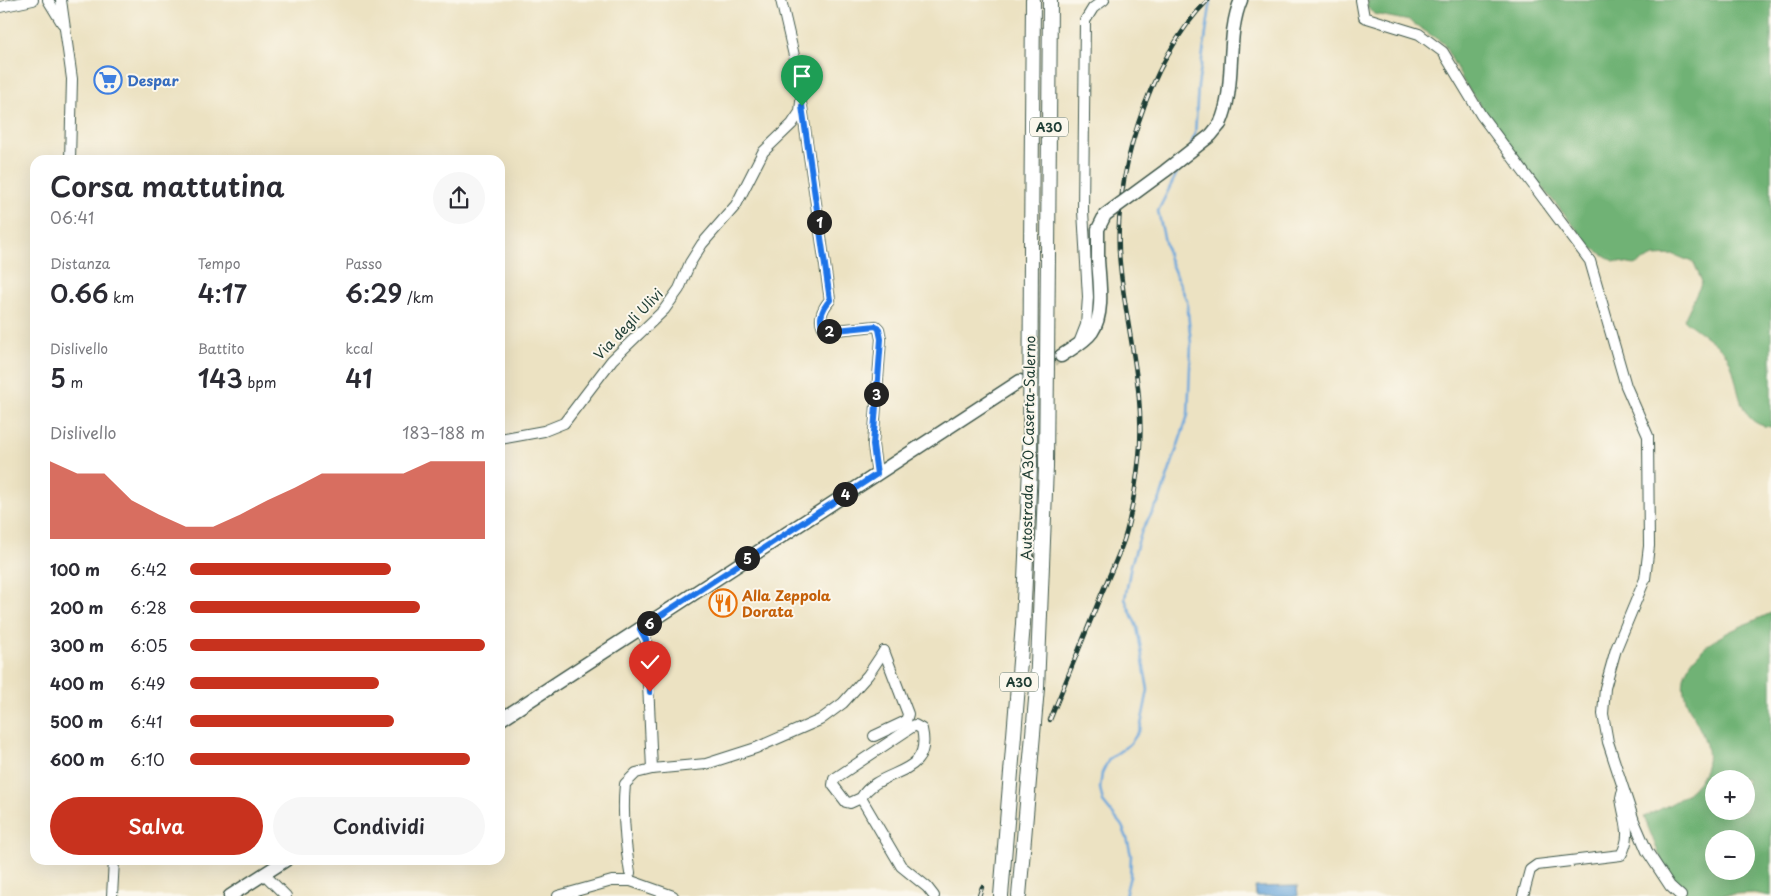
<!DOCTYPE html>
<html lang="it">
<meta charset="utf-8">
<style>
:root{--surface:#fff;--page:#f7f7f7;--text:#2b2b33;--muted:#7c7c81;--accent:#c8321e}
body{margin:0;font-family:"Playpen Sans",sans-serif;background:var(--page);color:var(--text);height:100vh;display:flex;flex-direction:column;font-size:19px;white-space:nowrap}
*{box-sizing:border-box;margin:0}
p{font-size:16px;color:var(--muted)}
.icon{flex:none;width:28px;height:28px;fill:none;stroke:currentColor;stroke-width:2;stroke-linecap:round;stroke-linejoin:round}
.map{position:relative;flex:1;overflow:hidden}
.sheet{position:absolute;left:30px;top:155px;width:475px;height:710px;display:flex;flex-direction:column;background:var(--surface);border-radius:15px;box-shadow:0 5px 20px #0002}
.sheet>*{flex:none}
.fabs{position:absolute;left:1705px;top:770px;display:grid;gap:10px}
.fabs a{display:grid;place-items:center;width:50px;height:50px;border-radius:50%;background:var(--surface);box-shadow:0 5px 20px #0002;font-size:25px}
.pin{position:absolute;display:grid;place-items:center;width:42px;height:42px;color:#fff;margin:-51px -21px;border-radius:50% 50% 50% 0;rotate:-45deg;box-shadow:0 0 5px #0007}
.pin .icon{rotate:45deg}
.km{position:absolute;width:25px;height:25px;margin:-12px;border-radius:50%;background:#222;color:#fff;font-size:14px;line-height:25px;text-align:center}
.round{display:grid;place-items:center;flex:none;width:52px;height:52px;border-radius:26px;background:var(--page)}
.summary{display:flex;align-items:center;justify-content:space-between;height:85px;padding:0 20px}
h1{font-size:28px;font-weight:600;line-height:38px}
.metrics{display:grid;grid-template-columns:repeat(3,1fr);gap:8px;height:85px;padding:5px 20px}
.metrics div{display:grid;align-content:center}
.metrics b{font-size:25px;font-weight:600}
.metrics small{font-size:14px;font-weight:400}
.metrics p{font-size:14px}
.chart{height:140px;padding:10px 20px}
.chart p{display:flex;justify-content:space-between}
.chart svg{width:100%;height:90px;margin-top:5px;fill:var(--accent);opacity:.7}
.cta{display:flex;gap:10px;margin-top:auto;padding:10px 20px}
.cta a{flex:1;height:58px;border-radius:30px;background:var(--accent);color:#fff;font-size:20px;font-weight:600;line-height:58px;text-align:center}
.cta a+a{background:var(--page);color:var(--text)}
ul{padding:0 20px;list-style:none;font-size:16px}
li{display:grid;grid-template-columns:80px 60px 1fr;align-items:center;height:38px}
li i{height:12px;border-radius:6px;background:var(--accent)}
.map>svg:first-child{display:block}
</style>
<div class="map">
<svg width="1771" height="896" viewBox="0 0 1771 896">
<rect width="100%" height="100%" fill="#fbf7ec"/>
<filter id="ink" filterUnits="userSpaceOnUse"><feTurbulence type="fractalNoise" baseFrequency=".02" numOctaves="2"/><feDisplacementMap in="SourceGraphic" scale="10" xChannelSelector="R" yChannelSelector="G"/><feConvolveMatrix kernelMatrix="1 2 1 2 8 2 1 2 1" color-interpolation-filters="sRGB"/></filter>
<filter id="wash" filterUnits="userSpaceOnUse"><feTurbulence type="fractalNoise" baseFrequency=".0096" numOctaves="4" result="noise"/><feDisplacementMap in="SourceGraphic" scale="20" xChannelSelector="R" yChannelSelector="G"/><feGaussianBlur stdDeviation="1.12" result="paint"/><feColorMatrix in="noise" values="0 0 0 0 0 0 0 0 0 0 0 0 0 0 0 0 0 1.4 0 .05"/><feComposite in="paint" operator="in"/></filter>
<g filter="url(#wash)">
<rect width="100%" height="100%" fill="#ece2c2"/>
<g fill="#70b274" stroke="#487854" fill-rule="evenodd">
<path d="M1368,0h403v427c-38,-2 -30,-51 -45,-73 -7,-9 -32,-26 -42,-34l18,-38 -8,-19 -19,-8 -21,1 -20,9 -20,-4 -22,-13 -74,-90 -53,-74 -22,-41 -33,-22 -36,-7 -7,-8z"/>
<path d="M1771,613v283l-17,-3 -64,3 -25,-27 -21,-52c18,-9 42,-18 54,-35 37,-50 -50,-81 3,-131 18,-18 47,-27 70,-38zM1714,779h32v32h-32zM1714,839h32v32h-32z"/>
</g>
<path fill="#6ca7dc" stroke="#467288" d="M1297,886l1,10h-42l-1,-9z"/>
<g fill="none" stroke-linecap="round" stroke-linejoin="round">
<g stroke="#6ca7dc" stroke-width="2.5">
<path d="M1191,144l4,-9 3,-49 13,-86"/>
<path d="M1125,896l5,-20 1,-21 -4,-17 -5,-12 -19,-24 -3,-14 2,-15 7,-14 21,-15 10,-14 8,-40 -11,-63 -12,-28 6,-34 11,-35 18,-31 28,-84 3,-71 -4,-43 -18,-42 -11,-48 23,-46"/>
</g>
</g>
</g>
<g filter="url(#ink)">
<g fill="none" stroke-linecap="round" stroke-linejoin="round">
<path stroke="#c3c1a6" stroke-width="12" stroke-dasharray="12 6" stroke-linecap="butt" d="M1023,380l38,-24"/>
<g stroke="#3e5649" stroke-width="12">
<g id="minor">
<path d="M48,0l14,23"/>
<path d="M61,0l11,79 -2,81"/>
<path d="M1361,0l3,17 55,17 24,18 38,63 109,146 36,125 22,50 1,110 -4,33 -29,70 -11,39 -2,26 5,28 26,79 13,30 23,35 11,10"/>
<path d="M0,7l33,-7"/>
<path d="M802,107l28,193c-8,9 -14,23 -3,31l49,-5 3,3 2,10 -8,106 4,29"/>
<path d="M1079,343l7,-18 2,-28 -5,-86 2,-190 8,-13 11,-8"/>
<path d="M500,439l44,-8 20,-8 48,-63 52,-50 15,-21 11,-26 12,-19 34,-39 27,-53 29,-28 8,-12 2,-22 -21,-90"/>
<path d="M874,736l32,-15 2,-7 -24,-63"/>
<path d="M652,769l54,-5 50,-16 64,-28 23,-17 25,-28 16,-24"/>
<path d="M861,798l-11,5 -4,-1 -13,-17 1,-6 81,-54 7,4c11,50 -42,37 -61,69l40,68 26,21 7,9"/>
<path d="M630,873c-5,-30 -8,-59 -5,-89l11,-11 16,-4 -6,-129 -6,-11"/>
<path d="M264,874l22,22"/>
<path d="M112,896l2,-36"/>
<path d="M558,896l54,-15h19l42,15"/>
<path d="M1523,896l7,-26 7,-5 84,-10c12,-21 3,-34 0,-57l1,-5"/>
</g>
</g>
<g stroke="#3e5649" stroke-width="15">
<g id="major">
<path d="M1220,124c17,-37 5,-87 21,-124"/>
<path d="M1061,356c10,-7 24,-14 31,-24 13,-19 7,-52 6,-73"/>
<path d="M500,720l520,-339"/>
<path d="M230,896l56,-36"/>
</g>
</g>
<g stroke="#3e5649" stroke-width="16">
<g id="highway">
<path d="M1031,249l2,-249"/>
<path d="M1048,254l2,-254"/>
<path d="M1001,896l22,-272 7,-157"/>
<path d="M1019,896l18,-208 9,-221"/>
</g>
</g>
<use href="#minor" stroke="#fff" stroke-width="10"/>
<use href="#major" stroke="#fff" stroke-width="12"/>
<use href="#highway" stroke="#fff" stroke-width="14"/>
<g stroke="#1f3d34" stroke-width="4.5">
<g id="rail">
<path d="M1050,720c16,-40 33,-80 49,-120 8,-20 18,-40 25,-60 8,-26 12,-55 15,-82 7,-65 -13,-130 -19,-194 -9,-83 28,-204 88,-264"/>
<path d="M979,896l3,-9"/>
</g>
</g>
<use href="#rail" stroke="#fbf7ec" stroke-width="2.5" stroke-dasharray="8" stroke-linecap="butt"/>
<g stroke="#3e5649" stroke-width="15" stroke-linecap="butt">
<path id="major-bridge" d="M1098,259v-30l7,-14 60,-44 46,-36 9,-11"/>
</g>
<g stroke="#3e5649" stroke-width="16" stroke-linecap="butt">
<g id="highway-bridge">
<path d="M1030,467l1,-218"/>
<path d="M1046,467l2,-213"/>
</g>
</g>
<use href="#major-bridge" stroke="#fff" stroke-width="12"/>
<use href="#highway-bridge" stroke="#fff" stroke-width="14"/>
</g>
</g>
<g fill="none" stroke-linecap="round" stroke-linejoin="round" filter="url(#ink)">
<g stroke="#fff" stroke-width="10">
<path id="route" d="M650,692l-4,-52 -6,-11 237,-155 -4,-29 8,-106 -2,-10 -3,-3 -49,5c-11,-8 -5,-22 3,-31l-28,-194"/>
</g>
<use href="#route" stroke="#1a73e8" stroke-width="6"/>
</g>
<defs>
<g id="supermarket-ring" transform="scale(1.4375)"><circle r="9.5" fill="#fbf7ec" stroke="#3f7fe0" stroke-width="1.5"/><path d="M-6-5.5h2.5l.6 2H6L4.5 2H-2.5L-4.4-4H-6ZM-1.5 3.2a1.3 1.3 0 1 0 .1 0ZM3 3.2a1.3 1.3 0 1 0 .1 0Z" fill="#3f7fe0"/></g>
<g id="restaurant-ring" transform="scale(1.4375)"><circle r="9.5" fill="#fbf7ec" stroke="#e8710a" stroke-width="1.5"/><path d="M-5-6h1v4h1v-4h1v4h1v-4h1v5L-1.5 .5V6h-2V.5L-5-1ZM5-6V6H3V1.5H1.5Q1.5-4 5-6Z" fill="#e8710a"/></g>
</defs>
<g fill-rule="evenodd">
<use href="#supermarket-ring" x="108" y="80"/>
<use href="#restaurant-ring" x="723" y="603"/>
</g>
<g text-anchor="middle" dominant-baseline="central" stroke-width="4" stroke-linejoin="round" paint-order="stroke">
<g fill="#fbf7ec" stroke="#61756b" stroke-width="1">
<rect x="1030" y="117.5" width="38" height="19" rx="4"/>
<rect x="1000" y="672.5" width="38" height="19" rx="4"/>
</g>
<g font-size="12" font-weight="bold" fill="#1f3d34">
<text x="1049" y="127">A30</text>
<text x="1019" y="682">A30</text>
</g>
<g font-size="14" font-weight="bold" fill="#366cbe" stroke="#fbf7ec" text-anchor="start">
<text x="127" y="80">Despar</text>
</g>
<g font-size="14" fill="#1f3d34" stroke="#fbf7ec">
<text transform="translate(628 324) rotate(-46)">Via degli Ulivi</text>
<text transform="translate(1028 448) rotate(-89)">Autostrada A30 Caserta-Salerno</text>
</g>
<g font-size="14" font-weight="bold" fill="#c56008" stroke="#fbf7ec" text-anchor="start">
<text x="742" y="595">Alla Zeppola<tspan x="742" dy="16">Dorata</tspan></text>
</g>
</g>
</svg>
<div class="fabs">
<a>+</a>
<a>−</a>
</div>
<div class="pin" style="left:802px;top:106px;background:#1e9e55"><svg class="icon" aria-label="arrive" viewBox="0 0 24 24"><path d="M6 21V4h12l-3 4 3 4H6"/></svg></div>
<div class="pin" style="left:650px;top:692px;background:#d93025"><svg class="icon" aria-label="check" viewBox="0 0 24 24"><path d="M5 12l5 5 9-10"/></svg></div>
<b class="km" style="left:819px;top:222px">1</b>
<b class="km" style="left:829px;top:331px">2</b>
<b class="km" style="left:876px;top:394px">3</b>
<b class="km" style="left:845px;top:494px">4</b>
<b class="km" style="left:747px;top:558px">5</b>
<b class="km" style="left:649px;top:623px">6</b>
<section class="sheet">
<div class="summary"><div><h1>Corsa mattutina</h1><p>06:41</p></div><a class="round"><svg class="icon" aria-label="share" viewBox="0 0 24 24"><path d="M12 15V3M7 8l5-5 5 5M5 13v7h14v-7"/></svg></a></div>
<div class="metrics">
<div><p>Distanza</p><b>0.66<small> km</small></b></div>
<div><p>Tempo</p><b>4:17</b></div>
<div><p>Passo</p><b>6:29<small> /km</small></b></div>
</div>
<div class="metrics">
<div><p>Dislivello</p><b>5<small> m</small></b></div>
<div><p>Battito</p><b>143<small> bpm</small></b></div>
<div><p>kcal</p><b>41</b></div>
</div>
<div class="chart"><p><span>Dislivello</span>183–188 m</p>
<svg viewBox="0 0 160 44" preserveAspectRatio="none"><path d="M0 44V6L10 12L20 12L30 25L40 32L50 38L60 38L70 32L80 25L90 19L100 12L110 12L120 12L130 12L140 6L150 6L160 6V44z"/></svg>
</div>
<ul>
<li><b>100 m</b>6:42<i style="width:68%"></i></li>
<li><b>200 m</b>6:28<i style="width:78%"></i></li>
<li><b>300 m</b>6:05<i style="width:100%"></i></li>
<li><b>400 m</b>6:49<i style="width:64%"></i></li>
<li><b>500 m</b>6:41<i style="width:69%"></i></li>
<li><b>600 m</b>6:10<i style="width:95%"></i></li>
</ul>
<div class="cta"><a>Salva</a><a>Condividi</a></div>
</section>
</div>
